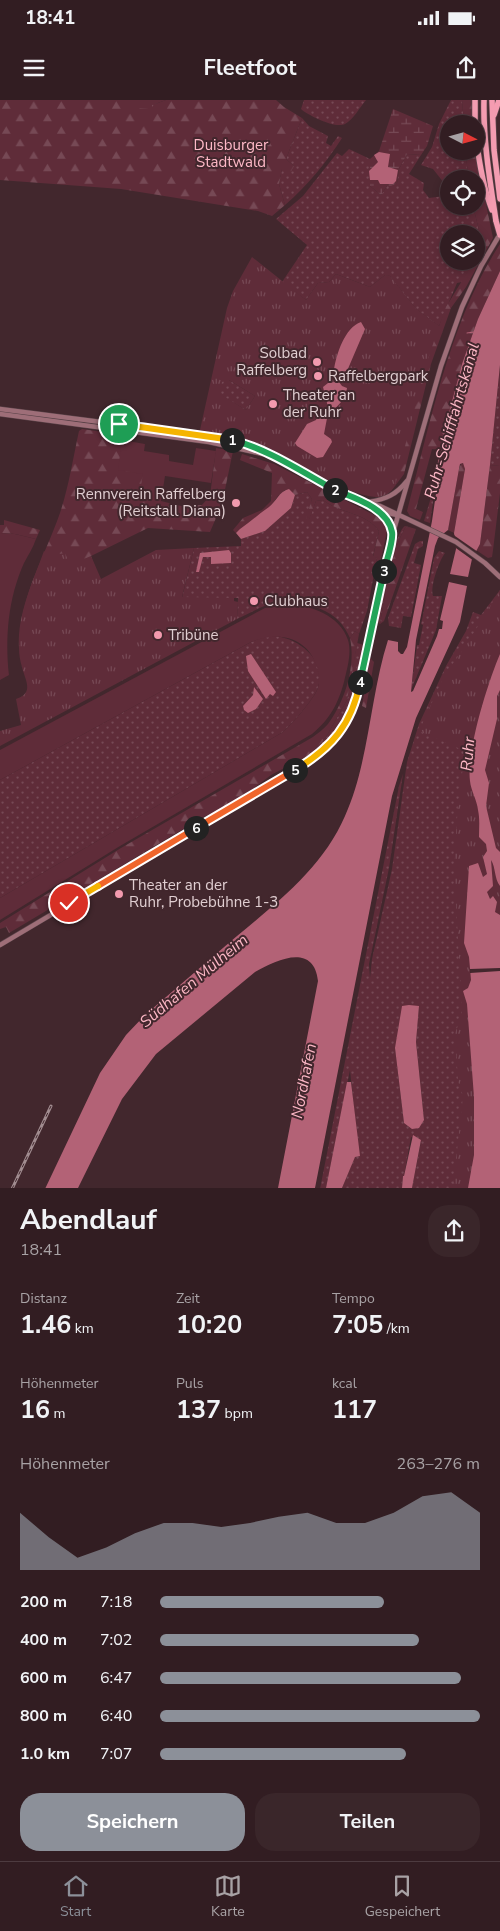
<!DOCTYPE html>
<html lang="de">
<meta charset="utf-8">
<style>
:root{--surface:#321d22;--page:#3a262a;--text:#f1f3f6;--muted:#a8a2a5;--line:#4d3b40;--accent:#8c9099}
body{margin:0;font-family:"Nunito Sans",sans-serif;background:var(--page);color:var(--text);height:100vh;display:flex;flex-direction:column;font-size:19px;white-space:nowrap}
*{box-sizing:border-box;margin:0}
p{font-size:16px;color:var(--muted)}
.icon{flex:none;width:28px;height:28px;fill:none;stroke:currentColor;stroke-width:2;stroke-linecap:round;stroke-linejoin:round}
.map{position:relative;height:1088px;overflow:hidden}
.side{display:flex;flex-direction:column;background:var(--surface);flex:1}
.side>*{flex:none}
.needle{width:32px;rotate:96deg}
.controls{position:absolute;left:440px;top:15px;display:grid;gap:10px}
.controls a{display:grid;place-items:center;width:45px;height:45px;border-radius:50%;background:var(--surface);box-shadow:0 2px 8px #0003,0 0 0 1px var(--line);font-size:25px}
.pin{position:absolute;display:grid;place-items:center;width:42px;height:42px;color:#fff;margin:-21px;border:2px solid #fff;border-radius:50%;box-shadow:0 1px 5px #0007}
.km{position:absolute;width:25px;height:25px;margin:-12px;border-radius:50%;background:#222;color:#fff;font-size:14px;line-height:25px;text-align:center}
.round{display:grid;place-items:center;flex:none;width:52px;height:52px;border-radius:20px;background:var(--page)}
.headline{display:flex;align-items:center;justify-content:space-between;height:85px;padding:0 20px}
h1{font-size:28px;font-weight:700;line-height:38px}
.figures{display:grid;grid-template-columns:repeat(3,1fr);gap:8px;height:85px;padding:5px 20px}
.figures div{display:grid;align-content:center}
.figures b{font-size:25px;font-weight:700}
.figures small{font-size:14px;font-weight:400}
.figures p{font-size:14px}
.chart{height:140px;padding:10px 20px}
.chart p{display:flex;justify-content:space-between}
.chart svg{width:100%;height:90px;margin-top:5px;fill:var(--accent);opacity:.7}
.action{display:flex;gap:10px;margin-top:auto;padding:10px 20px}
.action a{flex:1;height:58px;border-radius:20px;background:var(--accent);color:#fff;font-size:20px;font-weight:700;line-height:58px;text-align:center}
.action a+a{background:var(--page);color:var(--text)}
ul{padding:0 20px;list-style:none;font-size:16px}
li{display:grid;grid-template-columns:80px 60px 1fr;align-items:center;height:38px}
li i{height:12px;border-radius:6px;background:var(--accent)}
.status{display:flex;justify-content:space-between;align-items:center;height:35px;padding:0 25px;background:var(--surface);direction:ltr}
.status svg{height:14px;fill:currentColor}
header{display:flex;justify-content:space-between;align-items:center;height:65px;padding:0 20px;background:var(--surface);font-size:22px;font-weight:700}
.tabs{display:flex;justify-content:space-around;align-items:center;height:70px;border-top:1px solid var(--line);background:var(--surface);font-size:14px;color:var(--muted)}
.tabs a{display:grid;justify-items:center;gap:2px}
.tabs .active{color:var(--accent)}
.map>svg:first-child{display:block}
</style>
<div class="status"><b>18:41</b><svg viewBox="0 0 49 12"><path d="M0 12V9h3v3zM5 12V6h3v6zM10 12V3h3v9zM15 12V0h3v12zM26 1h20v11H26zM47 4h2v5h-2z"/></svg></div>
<header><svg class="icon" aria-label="menu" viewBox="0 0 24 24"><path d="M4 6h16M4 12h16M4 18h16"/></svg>Fleetfoot<svg class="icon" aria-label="share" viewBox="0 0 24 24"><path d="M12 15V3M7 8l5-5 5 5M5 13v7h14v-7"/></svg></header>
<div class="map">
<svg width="500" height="1089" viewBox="0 0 500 1089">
<defs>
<pattern id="grass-dots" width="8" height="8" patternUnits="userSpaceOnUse" patternTransform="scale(1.25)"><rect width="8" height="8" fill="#5f2c39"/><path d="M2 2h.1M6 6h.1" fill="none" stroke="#764955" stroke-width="1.8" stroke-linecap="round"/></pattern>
<pattern id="forest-firs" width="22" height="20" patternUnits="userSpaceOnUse" patternTransform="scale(1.25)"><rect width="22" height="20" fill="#5f2c39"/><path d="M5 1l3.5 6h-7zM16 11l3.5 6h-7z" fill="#764955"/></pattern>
<pattern id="wetland-marsh" width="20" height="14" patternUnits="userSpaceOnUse" patternTransform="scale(1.25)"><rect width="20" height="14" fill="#5f2c39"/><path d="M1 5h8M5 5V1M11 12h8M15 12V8" fill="none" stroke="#764955"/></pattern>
<pattern id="park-tufts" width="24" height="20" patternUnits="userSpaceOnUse" patternTransform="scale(1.25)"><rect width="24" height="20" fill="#5f2c39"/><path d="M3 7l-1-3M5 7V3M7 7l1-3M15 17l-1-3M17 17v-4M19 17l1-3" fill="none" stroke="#764955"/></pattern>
</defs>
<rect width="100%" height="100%" fill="#42272d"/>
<g fill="url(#grass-dots)" fill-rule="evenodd">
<path d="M304,0h62c-6,7 -13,20 -21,24 -9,5 -36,-8 -44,-15z"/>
<path d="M451,0h11l2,24h-15v27h17l2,28h-19v27h24l7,28 5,9 -9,15v-24h-27v27h25l-12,21 -5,1 -18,43 -23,-17 -26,-33 -5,-1 -15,12 -34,-13 -7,8 -11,1 -12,17 -24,-18 25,-37 -31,-26 27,-23 34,-43 5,3 7,-7 21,10v27l11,9 6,-9 10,-3 2,-14 8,-15 14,1 -12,19 15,9 -1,7 6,8 15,-2 4,-8 -15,-19 -12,-4 11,-18 7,-23z"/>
<path d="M302,18l7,8 19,10 -2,7 5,3 7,-10 4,2c-16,25 -35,48 -57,67l-6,-21 3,-16 12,-2 -8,-7z"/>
<path d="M500,265v101l-10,-1z"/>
<path d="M223,280h6l26,16 -9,14 -27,-16 -1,-7z"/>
<path d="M307,392l5,7 -5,19 2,1 7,-18 7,-1c16,13 44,13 56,31l-6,25 4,2 -10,53 -8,23 -4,-3 -5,7c-3,-6 -6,-12 -11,-17 -14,-14 -42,-22 -62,-19 -14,3 -27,11 -40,17l1,-21h-56l12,-50 47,-2v-7l24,-8 26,-23 4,-13z"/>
<path d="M432,394l2,1 -4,28 -6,-2z"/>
<path d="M405,426l4,1 -4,1c-14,24 -20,68 -25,96l-3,-2c3,-16 17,-89 28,-96z"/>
<path d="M420,441h3v5l-5,3 -4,14 7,2 -10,52 -8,-1 -2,12 -12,-2 -1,-8 27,-74z"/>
<path d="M439,451l6,2c-6,8 -15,33 -12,43h9l-6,34 -25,60 6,-45h2l4,-20 -2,-1 1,-4 12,-62z"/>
<path d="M500,490v53l-32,545h-56l9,-47 -10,-4 -7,39h-1l-1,12h-60l13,-32h4l-9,-86 -24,118 -6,1 79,-403 4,-12 -14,94 -20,96 1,14 2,-19 20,-90 15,-107 12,-38 27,-58 20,-35 7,-19 8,3zM419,906l-3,36 8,77 -20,4 -9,-75z"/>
<path d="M273,536c25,1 56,25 44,54 -5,11 -25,34 -34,42l-283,166v-118l251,-138 12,-5z"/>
<path d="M357,543l7,2c-9,43 -14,83 -53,109l15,-17 21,-37z"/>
</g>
<g fill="url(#forest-firs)">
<path d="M0,0h133v8l22,-4 11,-4h110l8,7 18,11 -16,41 8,7 -4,7 -8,-4 -3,15 6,21 -13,11 -14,-5 -137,-22 -121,-9z"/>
<path d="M462,0h10l1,24h-9z"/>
<path d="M466,51h9l18,87 -27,49 -15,21 -20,56 -27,110 -9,12 -4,-6 -6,-205 5,1 26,33 23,17 7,-19 28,-46h2l9,-18 -5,-9 -7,-28h3v-27h-8z"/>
<path d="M500,144v27l-22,48 -16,45 -19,71 -2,15 -9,-1 -16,60 7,3 -3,8 -10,-4 -3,-5c23,-87 43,-191 93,-267z"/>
<path d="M82,329l42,6 -2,5 39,61 20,5 21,-1 8,-9 6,-48 17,3 -11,53 -12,28 -62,-4 -57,28 6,16 -78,75c1,-52 25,-88 41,-134 9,-27 13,-55 19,-82z"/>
<path d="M242,354l32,10 106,54 6,8 1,5 -10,47 -3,-2 3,-18 -4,-1 6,-26c-12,-18 -40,-18 -56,-31l-7,1 -7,19 -3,-2 6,-19 -5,-7 -12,3 -10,-5 -7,6 -8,11 -34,26 -3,-3 10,-12 19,-8 9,-9 1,-28 -32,-13z"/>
<path d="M463,363l2,6 -11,64 -6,-3 11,-61 2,-5z"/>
<path d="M490,365l10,1v27l-7,57 -1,7 -4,1 -12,-8 4,-6z"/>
<path d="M4,420l36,10 -4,9 -21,-5 -15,-1v-8h4z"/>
<path d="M409,427l7,2 -32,92 -4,3c5,-28 11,-72 25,-96z"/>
<path d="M355,531l4,3 -12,66 -21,37 -15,17 -40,21 -17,13 -44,27 -5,1 -196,117 -3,-6 -6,2v-6l121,-75 192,-111c5,-4 11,-8 15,-13 17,-23 28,-58 22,-86z"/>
<path d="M370,558l4,4 -8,46 -4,-2z"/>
</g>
<path fill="url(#wetland-marsh)" d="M393,9l40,17 -6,20 -6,9 -14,-1 -8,15 -2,14 -6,3h-4l-6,9 -11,-9v-27l9,-8z"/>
<g fill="url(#park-tufts)" fill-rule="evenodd">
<path d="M133,0h33l-11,4 -5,5 -17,-1z"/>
<path d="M252,157l54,43 12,-17 11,-1 7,-8 34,13 15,-12 5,1 26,33 23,17 -15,45 -29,115c-5,7 -10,12 -19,11 -32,-2 -82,-38 -112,-51 -20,-9 -43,-12 -64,-16l27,-122 6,-17zM229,280l26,16 -9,14 -26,-16c-1,-6 -1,-9 3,-13z"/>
<path d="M194,448l-12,49 52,1v3l4,1 -1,17 -237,127v-15l21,-6 -5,-26c19,-6 9,-19 6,-32 -2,-6 -3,-13 -3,-19 -2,-34 14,-66 25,-97l4,3 6,-3 5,3 6,-1 3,7 6,3 17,-7 10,23 55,-29z"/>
<path d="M500,490v598h-47l10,-92 -5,-15 -3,-48 7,-17 -8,-153 4,-58 7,-54 -46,-20 25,-55 23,-32z"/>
</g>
<g fill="#5f2c39">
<path d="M122,340l23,4 -1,7 25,4v6l24,4 3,-17 20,3 -5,32 -46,-7 -4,25 -22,-4 4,-23 -25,-4z"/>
<path d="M0,433l15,1 21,5c-3,9 -8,16 -12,24 -16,36 -19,74 -15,112l-9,5z"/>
<path d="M287,504c23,1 53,11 61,36 4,13 -1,29 -4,42 -6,22 -14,37 -32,52l-192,112 -120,74v-22l283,-166c9,-8 29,-31 34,-42 3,-7 2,-16 0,-23 -10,-31 -39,-36 -66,-25l-251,138v-30l250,-134 15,-8z"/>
</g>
<g fill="#b36276">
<path d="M379,52l11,2 -2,13 10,3 -2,11 -3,3h-13l-2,-4h-8l-1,-9 9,-9 -4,-7z"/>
<path d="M500,171v94l-10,100 -10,79 -8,15 -4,18 -18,-3 6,-25 -2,-16 11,-64 -2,-6 -3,1 -1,5 -11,61 -10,8 -3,8 -19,94 -5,52 2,-1 24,-55 2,-7h3l1,-8 -3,-1 9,-38 18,4 -7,36 -44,96 -24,78 -77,392h-37l40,-207c-4,-39 -42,-21 -63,-9l-99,82 -34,45 -44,89 -33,1 55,-116 26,-38 19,-20c31,-26 61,-53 92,-79 41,-34 86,-69 108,-120 24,-53 25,-120 43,-176l10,2v9l3,3h2l4,-7 25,-126 7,-48 -3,-1 7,-37 19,-71 16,-45z"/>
<path d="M361,222l4,7 -18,42 -7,8 -1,3 3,4 5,2c-1,11 -10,20 -19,25l-4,21 7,5 1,3 -9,15 -6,1 -20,-12 -2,-3 12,-19 9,-4 3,-7 9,-6 -5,-20 5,-4 7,-1c1,-4 -1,-7 -1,-12 2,-15 11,-43 27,-48z"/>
<path d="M289,389l6,6 -4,13 -26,23 -24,8 -5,-6 4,-4c10,-7 19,-15 29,-22 7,-5 10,-16 20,-18z"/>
<path d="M229,450l2,3v10l-20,1v-7h-8l-4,15h-3l4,-19z"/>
<path d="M251,554l25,38 -3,4 -3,-2 -4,5 -18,-28 -2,-15z"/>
<path d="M500,554v36l-3,6v23l-12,51 4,13 -3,23 10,42 4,4v34c-6,-8 -4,-18 -9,-26l2,26 -6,6 3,7 3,-3 4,6 -2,10 5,3v273h-32l6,-33v-58l-7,-93 -4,-13 5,-3 3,-8 -2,-23 -5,-14 5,-77 9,-3 5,14 4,-3 -4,-17 4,-6 -1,-7 -7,-7c0,-9 1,-18 -1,-27 -1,-10 -7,-19 -8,-29 -4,-29 18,-99 30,-127z"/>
<path d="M254,587l9,12 -7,10 -8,4 -4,-3 -1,-4 10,-11z"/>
<path d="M409,905l10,1 -3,36 8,78 -5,8 -7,1 -8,-6 -9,-75 7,-42z"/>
<path d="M347,982h4l9,74 -5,1 -13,31h-16z"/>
<path d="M413,1035l8,5 -9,48h-10l1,-12h1z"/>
</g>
<g fill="#42272d">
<path d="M452,432l3,4 23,16 -4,9 -21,-15z"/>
<path d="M500,868v3l-30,2v-4z"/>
</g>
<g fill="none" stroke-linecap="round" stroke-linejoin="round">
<path stroke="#b36276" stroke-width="1" d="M467,233l7,-1"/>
<g stroke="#5b444a" stroke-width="5.5">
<g id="secondary">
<path d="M0,309l194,25 45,8 41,18 56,30 29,13 15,3 76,36 29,21 15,14"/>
<path d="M0,314l209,28 54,12"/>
<path d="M369,402c17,-3 27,-7 38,-21"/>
<path d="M369,405l8,5 20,5"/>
<path d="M378,411l9,11 6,11"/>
<path d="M0,845l305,-181c25,-17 44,-38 53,-68l23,-114 12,-49 48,-167 21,-59 19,-41 19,-32"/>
</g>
</g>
<g stroke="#5b444a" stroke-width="7">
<g id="highway">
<path d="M484,0c-1,41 6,81 12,121"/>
<path d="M492,0l2,50 6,49"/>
<path d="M494,15l5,-15"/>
<path d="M475,24v-24"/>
<path d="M476,37c3,25 7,50 16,73"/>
</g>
</g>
<use href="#secondary" stroke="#9e6e78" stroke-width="4.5"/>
<use href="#highway" stroke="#f49cb1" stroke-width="5.5"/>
<g stroke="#a18c90" stroke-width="3">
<path id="rail" d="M12,1089l39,-83"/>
</g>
<use href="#rail" stroke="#42272d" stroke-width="1" stroke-dasharray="4" stroke-linecap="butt"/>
<g stroke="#5b444a" stroke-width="7" stroke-linecap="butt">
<path id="highway-bridge" d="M496,121l4,14"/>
</g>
<use href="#highway-bridge" stroke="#f49cb1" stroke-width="5.5"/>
</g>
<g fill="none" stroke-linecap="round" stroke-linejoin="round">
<g stroke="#fff" stroke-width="10">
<path id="split-1" d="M119,324l113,16"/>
</g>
<g stroke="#fff" stroke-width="10">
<path id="split-2" d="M232,340c36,9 70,32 103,50"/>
</g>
<g stroke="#fff" stroke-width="10">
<path id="split-3" d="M335,390c19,8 53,18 57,42 2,8 -6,30 -8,39"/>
</g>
<g stroke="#fff" stroke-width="10">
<path id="split-4" d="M360,582l24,-111"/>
</g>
<g stroke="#fff" stroke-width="10">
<path id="split-5" d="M295,670c36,-22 57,-45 65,-88"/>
</g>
<g stroke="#fff" stroke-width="10">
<path id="split-6" d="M196,728l99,-58"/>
</g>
<g stroke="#fff" stroke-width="10">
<path id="split-7" d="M98,786l98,-58"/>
</g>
<g stroke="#fff" stroke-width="10">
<path id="split-8" d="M69,803l29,-17"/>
</g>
<use href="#split-1" stroke="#f5b400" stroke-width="6"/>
<use href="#split-2" stroke="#22a559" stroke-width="6"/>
<use href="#split-3" stroke="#22a559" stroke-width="6"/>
<use href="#split-4" stroke="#22a559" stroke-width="6"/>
<use href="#split-5" stroke="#f5b400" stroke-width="6"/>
<use href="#split-6" stroke="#f0652b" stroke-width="6"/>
<use href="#split-7" stroke="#f0652b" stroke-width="6"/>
<use href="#split-8" stroke="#f5b400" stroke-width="6"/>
</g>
<g fill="#f29aae" stroke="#42272d" stroke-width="2">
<circle cx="317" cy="262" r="5"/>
<circle cx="318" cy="276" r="5"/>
<circle cx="273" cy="304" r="5"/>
<circle cx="236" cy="403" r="5"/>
<circle cx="254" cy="501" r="5"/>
<circle cx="158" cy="535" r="5"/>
<circle cx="119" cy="794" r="5"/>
</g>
<g text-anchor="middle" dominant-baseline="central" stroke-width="4" stroke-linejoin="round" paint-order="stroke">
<g font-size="15" fill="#feb9c7" stroke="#42272d">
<text x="231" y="45">Duisburger<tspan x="231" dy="17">Stadtwald</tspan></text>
</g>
<g font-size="15" fill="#e0ced1" stroke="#42272d" text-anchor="start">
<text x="307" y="253" text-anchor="end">Solbad<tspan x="307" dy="17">Raffelberg</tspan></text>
<text x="328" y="276">Raffelbergpark</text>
<text x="283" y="295">Theater an<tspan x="283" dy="17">der Ruhr</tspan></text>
<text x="226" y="394" text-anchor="end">Rennverein Raffelberg<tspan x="226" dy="17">(Reitstall Diana)</tspan></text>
<text x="264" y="501">Clubhaus</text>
<text x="168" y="535">Tribüne</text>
<text x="129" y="785">Theater an der<tspan x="129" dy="17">Ruhr, Probebühne 1-3</tspan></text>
</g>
<g font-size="16" font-style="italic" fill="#fcb7c5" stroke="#42272d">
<text transform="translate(452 321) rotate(-74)">Ruhr-Schifffahrtskanal</text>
<text transform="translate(468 654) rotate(-85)">Ruhr</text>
<text transform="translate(194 881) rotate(-40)">Südhafen Mülheim</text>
<text transform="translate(304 981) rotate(-79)">Nordhafen</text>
</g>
</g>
</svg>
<div class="controls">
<a><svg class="needle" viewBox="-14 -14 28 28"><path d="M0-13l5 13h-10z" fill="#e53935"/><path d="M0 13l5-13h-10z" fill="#a8a2a5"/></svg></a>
<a><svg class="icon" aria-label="locate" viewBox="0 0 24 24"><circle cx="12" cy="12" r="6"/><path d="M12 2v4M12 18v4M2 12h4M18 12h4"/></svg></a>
<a><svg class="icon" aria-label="layers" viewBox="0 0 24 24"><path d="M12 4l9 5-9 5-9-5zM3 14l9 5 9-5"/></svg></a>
</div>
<div class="pin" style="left:119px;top:324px;background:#1e9e55"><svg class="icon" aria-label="arrive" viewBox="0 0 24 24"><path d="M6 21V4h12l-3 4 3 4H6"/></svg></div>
<div class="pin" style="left:69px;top:803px;background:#d93025"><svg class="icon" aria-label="check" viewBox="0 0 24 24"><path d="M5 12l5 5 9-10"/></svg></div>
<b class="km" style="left:232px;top:340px">1</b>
<b class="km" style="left:335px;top:390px">2</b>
<b class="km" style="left:384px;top:471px">3</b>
<b class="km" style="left:360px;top:582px">4</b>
<b class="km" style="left:295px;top:670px">5</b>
<b class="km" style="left:196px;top:728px">6</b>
</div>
<section class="side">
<div class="headline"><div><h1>Abendlauf</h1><p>18:41</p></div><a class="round"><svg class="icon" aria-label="share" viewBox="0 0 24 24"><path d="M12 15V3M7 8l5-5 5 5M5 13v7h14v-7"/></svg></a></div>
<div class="figures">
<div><p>Distanz</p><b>1.46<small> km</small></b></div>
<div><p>Zeit</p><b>10:20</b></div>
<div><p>Tempo</p><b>7:05<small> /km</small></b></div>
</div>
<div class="figures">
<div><p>Höhenmeter</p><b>16<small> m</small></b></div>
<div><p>Puls</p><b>137<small> bpm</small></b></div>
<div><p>kcal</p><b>117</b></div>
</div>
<div class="chart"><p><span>Höhenmeter</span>263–276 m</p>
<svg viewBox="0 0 160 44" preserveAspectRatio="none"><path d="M0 44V16L10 28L20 38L30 33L40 26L50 21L60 21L70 23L80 21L90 18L100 16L110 21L120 21L130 16L140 8L150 6L160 16V44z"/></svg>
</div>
<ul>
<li><b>200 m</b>7:18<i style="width:70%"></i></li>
<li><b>400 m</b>7:02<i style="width:81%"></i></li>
<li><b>600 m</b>6:47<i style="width:94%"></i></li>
<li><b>800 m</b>6:40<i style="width:100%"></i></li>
<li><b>1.0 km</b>7:07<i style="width:77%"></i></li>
</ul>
<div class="action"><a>Speichern</a><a>Teilen</a></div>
</section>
<nav class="tabs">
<a class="active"><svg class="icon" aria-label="home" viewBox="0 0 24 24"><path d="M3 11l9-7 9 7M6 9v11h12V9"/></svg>Start</a>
<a><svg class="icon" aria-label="map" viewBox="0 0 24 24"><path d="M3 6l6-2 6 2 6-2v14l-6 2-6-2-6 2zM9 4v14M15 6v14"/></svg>Karte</a>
<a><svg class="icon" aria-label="saved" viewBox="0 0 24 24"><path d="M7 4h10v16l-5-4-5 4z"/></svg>Gespeichert</a>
</nav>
